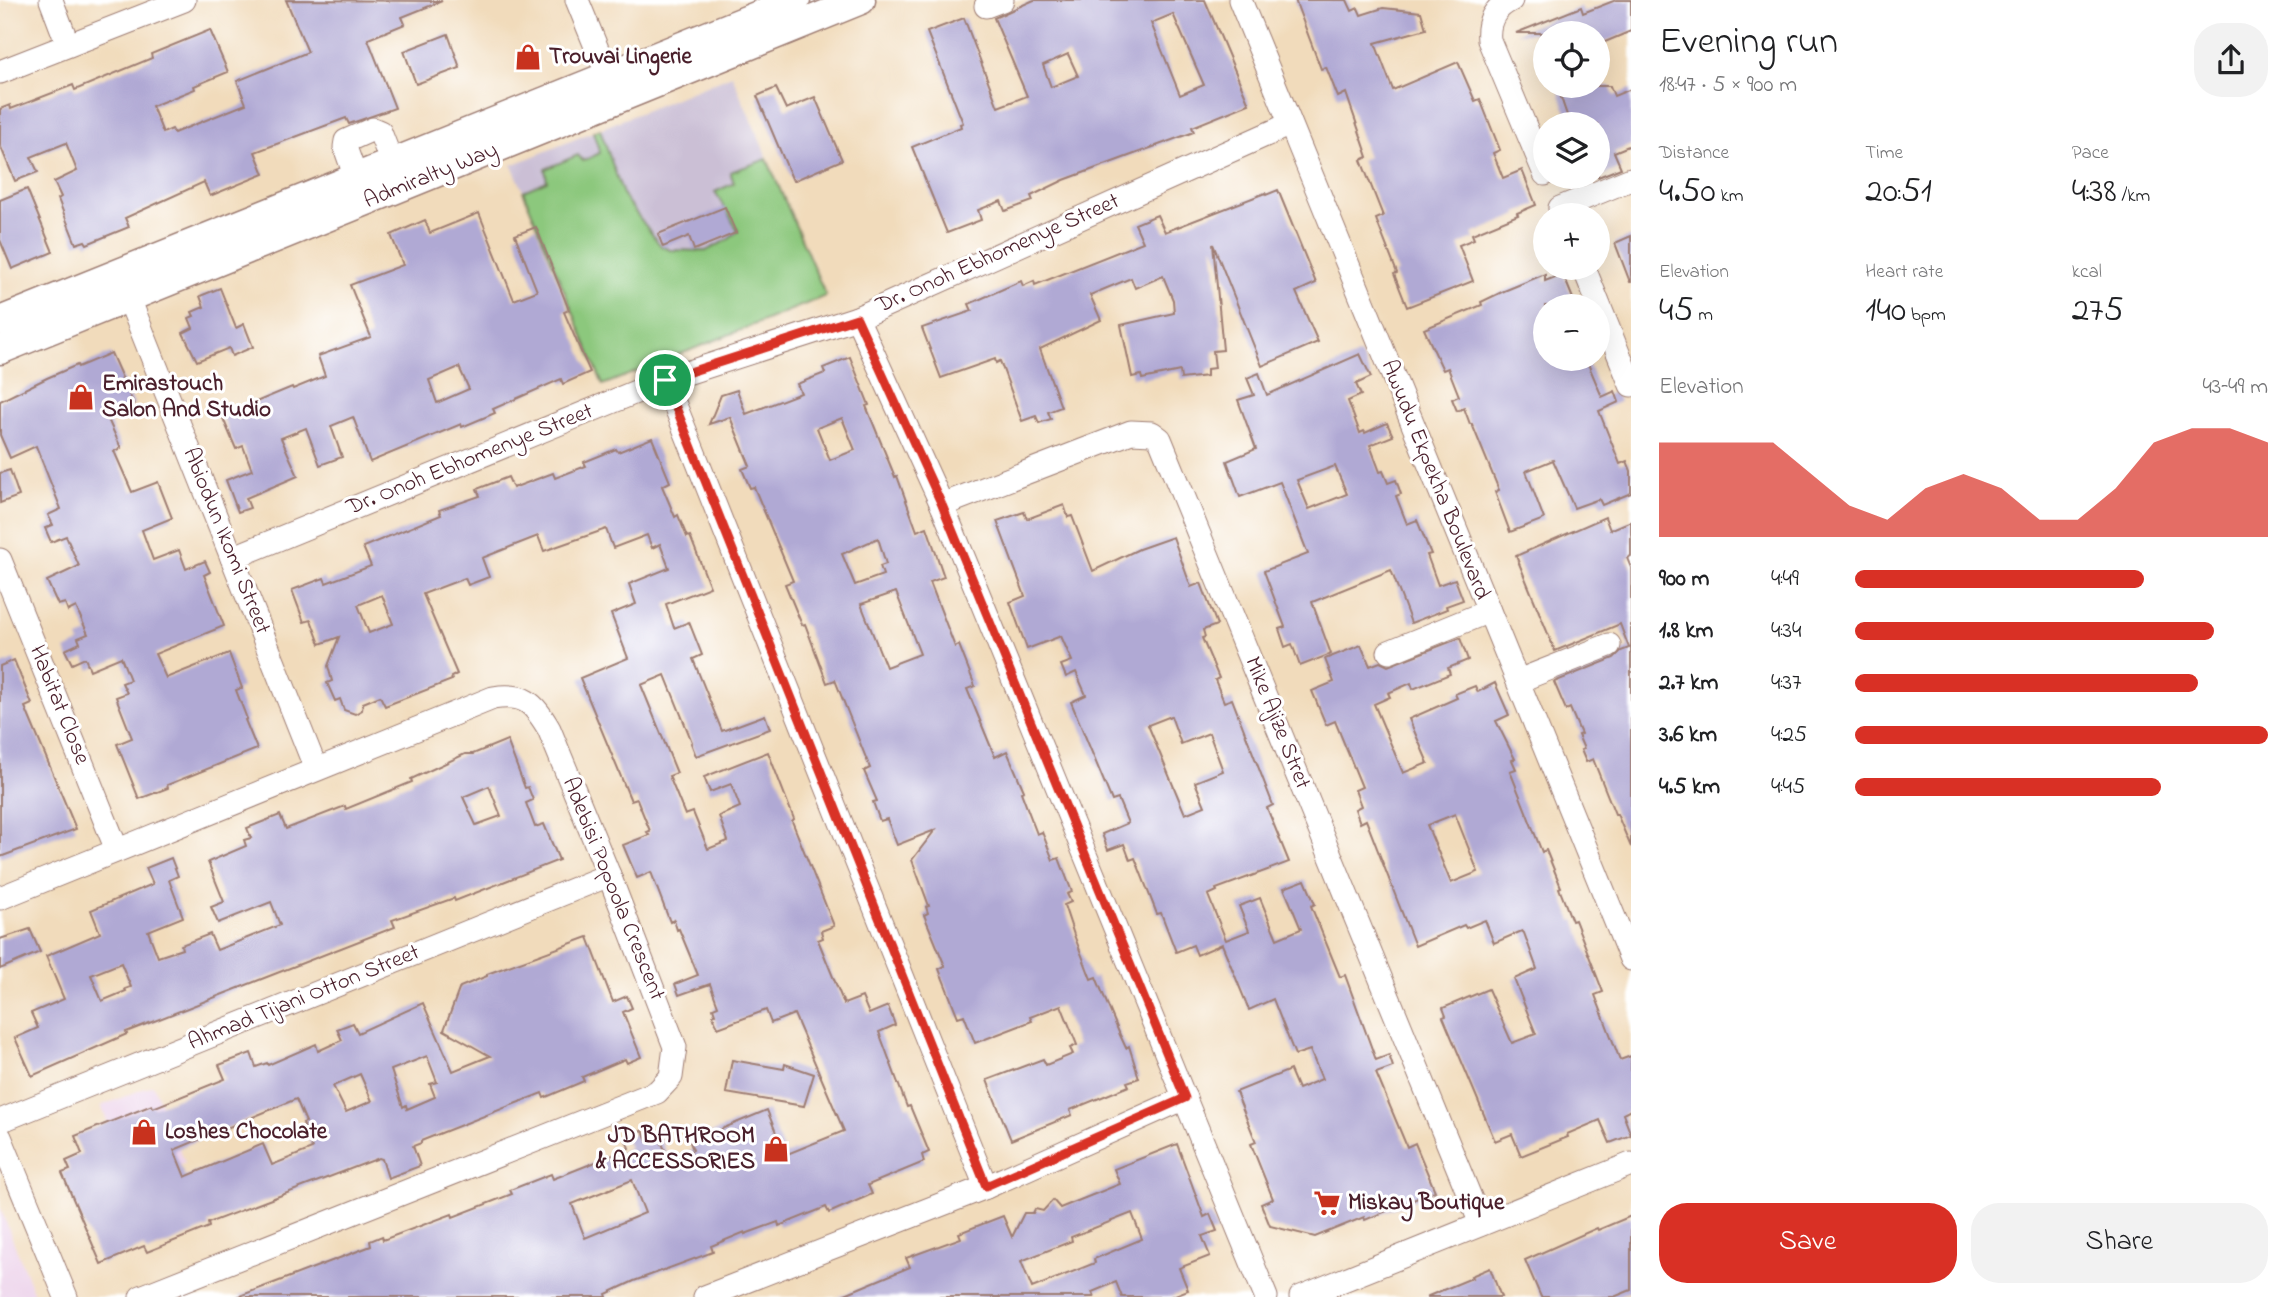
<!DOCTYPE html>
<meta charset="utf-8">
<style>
:root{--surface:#fff;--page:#f2f2f2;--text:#202124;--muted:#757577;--accent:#d93025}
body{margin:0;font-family:"Indie Flower",sans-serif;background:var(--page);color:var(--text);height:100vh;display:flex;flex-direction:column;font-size:26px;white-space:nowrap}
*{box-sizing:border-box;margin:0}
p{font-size:23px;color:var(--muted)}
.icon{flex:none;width:38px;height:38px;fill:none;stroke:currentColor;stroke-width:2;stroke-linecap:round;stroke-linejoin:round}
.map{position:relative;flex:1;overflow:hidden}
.drawer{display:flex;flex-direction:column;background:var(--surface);width:665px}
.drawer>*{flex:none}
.buttons{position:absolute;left:1533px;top:21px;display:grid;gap:14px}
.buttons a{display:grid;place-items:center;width:77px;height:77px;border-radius:50%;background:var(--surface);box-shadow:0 7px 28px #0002;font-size:35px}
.pin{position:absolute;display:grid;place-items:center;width:60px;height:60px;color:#fff;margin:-30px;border:4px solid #fff;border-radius:50%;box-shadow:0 2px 7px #0007}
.round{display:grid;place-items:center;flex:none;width:74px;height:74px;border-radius:28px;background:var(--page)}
.overview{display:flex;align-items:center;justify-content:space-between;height:119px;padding:0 28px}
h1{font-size:38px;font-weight:600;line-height:52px}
.figures{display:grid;grid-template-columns:repeat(3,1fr);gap:10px;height:119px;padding:7px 28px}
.figures div{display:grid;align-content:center}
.figures b{font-size:35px;font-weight:600}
.figures small{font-size:19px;font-weight:400}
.figures p{font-size:19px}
.chart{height:196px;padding:14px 28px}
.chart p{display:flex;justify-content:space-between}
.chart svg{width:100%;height:126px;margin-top:7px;fill:var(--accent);opacity:.7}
.action{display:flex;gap:14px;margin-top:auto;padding:14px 28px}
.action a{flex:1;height:80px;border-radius:28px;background:var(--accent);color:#fff;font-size:28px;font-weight:600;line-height:80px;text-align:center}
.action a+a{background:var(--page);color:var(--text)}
ul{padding:0 28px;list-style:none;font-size:23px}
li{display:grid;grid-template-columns:112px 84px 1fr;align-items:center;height:52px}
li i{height:18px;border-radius:9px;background:var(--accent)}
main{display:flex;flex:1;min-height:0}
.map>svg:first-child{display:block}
</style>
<main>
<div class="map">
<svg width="1631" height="1297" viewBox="0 0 1631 1297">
<rect width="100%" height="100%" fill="#fff"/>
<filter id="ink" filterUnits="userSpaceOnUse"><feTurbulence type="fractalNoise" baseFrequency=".0143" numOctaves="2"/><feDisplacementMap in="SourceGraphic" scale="14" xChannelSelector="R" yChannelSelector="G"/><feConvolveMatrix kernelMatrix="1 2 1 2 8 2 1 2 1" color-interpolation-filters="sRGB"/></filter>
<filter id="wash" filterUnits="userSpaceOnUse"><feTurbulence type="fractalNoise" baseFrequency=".00686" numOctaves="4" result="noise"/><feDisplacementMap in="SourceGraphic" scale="28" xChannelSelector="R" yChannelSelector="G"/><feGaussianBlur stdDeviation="1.57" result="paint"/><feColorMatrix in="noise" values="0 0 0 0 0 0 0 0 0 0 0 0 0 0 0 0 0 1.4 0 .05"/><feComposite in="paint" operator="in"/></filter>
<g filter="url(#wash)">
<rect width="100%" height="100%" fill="#f1dbbb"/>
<g fill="#ecd1ea">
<path d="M153,1085l32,78 -53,21 -31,-78z"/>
<path d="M0,1207l35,90h-35z"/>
</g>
<path fill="#cbbfd5" d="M732,75l94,221 -265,-18 -49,-113z"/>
<path fill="#8cc87d" stroke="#6b7454" stroke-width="2" d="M600,129l24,68 37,49 9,4 36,1 23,-12 9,-8 -23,-39 19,-9 -4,-11 37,-13 59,137 -223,89 -80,-194 24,-10 -2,-12 33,-14 5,6 17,-8 -7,-21z"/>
<g id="blocks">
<g fill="#b0a9d4" fill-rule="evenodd">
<path d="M286,0l156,1 -40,16 3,7 -37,15 27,69 -46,16 -3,-6 -91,34 9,22 -54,22 -6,-14 -79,36 4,9 -42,17 -2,-3 -9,3 -18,-45 3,-2 -7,-15 23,-11 -11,-28 -35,14 7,15 -23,9 -15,-36v-36l10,-4 1,4 62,-24 2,5 77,-32 -1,-4 59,-24 18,42 -34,14 1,3 -43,17 11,27 9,-4 2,4 72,-29 -9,-23 71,-29z"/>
<path d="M1034,0h171l44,104 -57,23 2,5 -130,48 -33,16 2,5 -28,10 -4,-10 -23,9 3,10 -34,13 -35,-86 49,-20 -1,-3 3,-1 -36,-91 37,-14 34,89 29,-11 -33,-78zM1173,14l31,71 -24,10 -29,-72zM1068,54l10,22 -27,11 -8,-22z"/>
<path d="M1295,0h52l5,11 6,-3 3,7 22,-7 38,4 5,17 -51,14 18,47 65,-28 17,39 5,-2 20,51 -7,3 10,25 19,-8 14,35 -19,8 1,2 -46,19 2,5 -15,6 14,36 -66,26 -13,-33 3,-1 -21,-54 7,-3 -22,-56 7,-3 -22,-64 -8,4 -12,-30 -5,2z"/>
<path d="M1616,0h15v31l-33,14v-12h-82l65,-26 2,6z"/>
<path d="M448,34l12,34 -44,16 -12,-33z"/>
<path d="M1557,86h53l4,10 17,-7v56l-17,7 7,16 -23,9v-53h-28z"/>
<path d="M776,88l10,21 29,-12 27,63 -49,21 -36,-85z"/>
<path d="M27,189l26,63 -41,17 -12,-29v-40z"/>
<path d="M1278,190l38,93 -20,9 22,50 -56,24 -49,-122 10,106 -10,1 2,17 -8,1v7l-26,3 -1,-8 -38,8 -1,-4 -9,2 -11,-52 53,-12 -1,-13 -10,-24 -28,12 -4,-10 -41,17 11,25 -61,29 21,58 -13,5 3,7 -12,4 -3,-7 -14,5 -22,-60 -4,2 -1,-4 -54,19 -19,-50 50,-17 -3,-7 52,-23 2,5 11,-5 1,4 108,-43 -8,-18 22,-9 8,17 100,-39 1,2z"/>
<path d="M725,207l11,26 -42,17 -5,-14 -26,11 -5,-13z"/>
<path d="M479,213l35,87 23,-9 -22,-56 21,-8 33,83 -5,2 26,60 -27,12 -2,-5 -68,30 2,4 -33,14 -1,-3 -91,38 -17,-45 -22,9 11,31 -22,8 -14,-37 -25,10 17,38 -52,22 4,10 -12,4 -12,-32 26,-10 -9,-24 -7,3 -14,-33 70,-29 1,2 32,-13 -7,-20 53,-19 -21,-52 53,-20 -12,-30 34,-15 5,13zM459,367l10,22 -32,14 -8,-23z"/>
<path d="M1631,236v46h-1l-15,-39z"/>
<path d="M1545,274v7l18,-7 13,32h-31v53h41l16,38 13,-6 4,11 -20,9 21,53 7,-3 4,10v22l-29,12 -3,-6 -25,9 -21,-48 -27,11 18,48 -34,13 -15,-40 4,-2 -27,-66h-2l-6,-16 -7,3 -5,-12 7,-3 -11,-28 -5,2 -19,-41 58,-24 -1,-3 23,-11z"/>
<path d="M220,288l16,40 8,-4 9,23 -21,9 -3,-8 -32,13 -14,-28 10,-5 -4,-10 5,-2 -2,-4 12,-5 -4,-11z"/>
<path d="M111,353l23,52 -27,12 14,31 -7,3 18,41 26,-10 14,36 -30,12 11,30 26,-10 7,19 19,-8 5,11 -6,3 20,51 -69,28 11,24 63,-25 13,35 -6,2 11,29 -2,1 12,29 -90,36 1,3 -29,11 -22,-55 15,-6 -16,-41 11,-4 -5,-10 8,-3 -9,-23 -31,13 -5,-12 -13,6 -7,-14 15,-7 -2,-5 10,-4 -12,-27 -8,4 -3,-8 -7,2 -11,-24 32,-15 -13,-30 -15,6 -6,-14 8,-3 -5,-10 13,-6 -25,-63 -26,12 -10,-23v-34l47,-23 30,-13 1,2z"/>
<path d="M1360,354l11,23 -15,7 5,11 -13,6 12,32 4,-2 1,2 22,-10 6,13 -23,9 10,27 3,-1 5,12 8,-3 5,14 -5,2 11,28 10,-4 14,34 -4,1 11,30 17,-6 8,21 -17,6 1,3 -36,14 -20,-53 -79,32 19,52 -31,12 -8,-22 -7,3 -6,-18 6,-2 -21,-56 44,-17 -28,-72 -40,15 -13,-36 29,-12 -18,-49 16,-5 -7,-17 12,-5 8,22zM1335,466l12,28 -38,15 -12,-29z"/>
<path d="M850,357l19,48 -3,1 29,71 2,-1 20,55 10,-4 17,50 -14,5 25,65 4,-2 16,41 -8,3 28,68 12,-6 17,40 -3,1 16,42 5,-2 11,28 6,-2 13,34 -5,2 4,8 -7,3 10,30 17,44 5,-2 24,58 6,13 3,-2 10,32 -12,4 2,4 -59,24 2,5 -61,25 -24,-60 56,-21 3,6 27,-11 -3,-6 7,-3 -16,-40 -31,12 2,4 -57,22 -11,-28 -6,2 -19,-48 6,-3 -21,-51 4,-2 -2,-6 3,-1 -17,-46 23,-30 -38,15 -10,-26 -7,2 -7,-19 4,-1 -13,-30 6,-3 -35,-88 -8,3 -22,-59 -3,1 -17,-41 8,-3 -39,-94 -4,1 -8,-19 8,-3 -20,-49 -21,7 12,-29 16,-5 9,24 55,-21 -4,-9 28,-11 -2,-5zM842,418l13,32 -25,10 -13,-32zM878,538l8,26 -6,2 3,9 -28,10 -13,-31zM896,592l24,62 -34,13 -25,-63z"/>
<path d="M652,438l18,44 -8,4 13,31 3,-2 9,22 3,-1 20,51 -44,17 8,24 15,-6 13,33 -9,4 29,72 43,-16 5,14 -74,27 -5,-13 1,-1 -27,-67 -24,10 36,88 -8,3 16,39 8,-3 15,37 20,-8 -9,-25 21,-9 -9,-23 -21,8 -6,-15 64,-25 26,67 -2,2 42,105 -13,5 2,7 -5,2 26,64 18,-7 7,17 19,-8 7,19 -16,7 28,75 3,-1 19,46 -7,3 2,7 -56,23 4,9 -43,19 -3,-6 -47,19 -1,-4 -33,12v-2l-34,14 2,6 -79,29 -28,13 1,3h-370l134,-51 -1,-5 12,-5 1,4 69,-26 1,3 59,-23 -2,-4 41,-16 2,5 68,-27 8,-4 -4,-10 18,-8 4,11 12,-5 10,24 24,-10 -3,-8 77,-32 18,45 59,-24 -50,-117 -23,9 -5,-13 -48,18 -5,-13 2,-1 -2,-6 5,-2 -8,-22 -31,11 -4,-11 23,-9 -19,-46 -2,1 -3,-10 -4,2 -19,-50 -14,6 -14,-33 26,-10 -2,-3 3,-1 -13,-32 -6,2 -51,-123 48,-20 -17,-44 25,-10 -7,-20 40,-16 -9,-24 -8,4 -5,-13 -34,13 -7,-19 -62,22 -6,-15 -56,22 7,19 -21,8 -3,-7 -42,16 34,80 -6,3 1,3 -67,26 -5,-10 -17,7 -1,7 -7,4 -11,-4 -4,-11 -5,2 -8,-18 5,-2 -4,-15 11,-29 -19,7 -9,-24 -7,2 -12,-32 32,-12 2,5 45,-17 -8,-19 78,-32 -2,-5 41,-14 -3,-7 31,-12 5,11 40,-15 2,5 31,-12 -2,-4 32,-13 2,3zM382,595l11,29 -24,9 -11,-28zM632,1180l13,33 -60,25 -13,-34z"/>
<path d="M10,470l9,26 -19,7v-30z"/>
<path d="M1064,505l4,12 4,-1 21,55 46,-22 34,-12 18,50 10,-4 16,42 -14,5 2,7 -3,1 17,40 -4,2 9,22 8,-3 41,106 -6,3 22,54 -73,27 1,2 -9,4 18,45 23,-9 -10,-25 21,-8 17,41 24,-10 -17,-41 21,-8 10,24 -4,2 29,71 5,-2 31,85 13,-5 4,12 -17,6 31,74 8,-4 20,48 -70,29 -1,-3 -49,20 -45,-11 -9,-22 12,-5 -22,-55 5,-2 -20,-50 54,-22 8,19 24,-10 -12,-29 -15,5 -22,-56 -24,11 -27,-66 -25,11 -4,-10 -17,7 -15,-39 -4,1 -22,-56 -5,2 -6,-16 -16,6 -6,-16 26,-11 -10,-24 -6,2 -41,-99 15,-7 -10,-23 -10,5 -5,-12 11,-4 -11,-25 -34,13 -17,-47 15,-6 -28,-75 27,-9 3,7zM1171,716l10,28 28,-11 14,38 -28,11 10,24 -20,8 -37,-89z"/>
<path d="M1605,517l5,13 21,-9v35l-4,2 4,10v279l-14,-33h-2l-22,-55 -7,3 -5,-12 3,-1 -6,-14 3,-1 -11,-26 -4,2 -12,-28 60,-24 7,-7 8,-3 -9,-24 -65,27 -39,-95z"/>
<path d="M1460,638l8,22 -20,8 2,6 -37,15 -2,-6 -23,10 2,4 -16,7 29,69 25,-10 -19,-44 48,-21 -2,-4 20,-8 3,6 17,-9 14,32 -13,6 19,38 -3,1 4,9 -6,2 32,81 4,-2 15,37 -2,1 13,33 3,-1 28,72 -8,3 25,65 11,-4v54l-8,4 8,21 -21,8 -10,-23 -33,14 1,3 -47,19 -9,-22 -17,7 -52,-124 3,-1 -3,-8 45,-19 24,54 24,-9 -22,-55 23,-10 -13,-36 -2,-2 -28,12 -9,-23 -19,8 -2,-3 -49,21 -49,-126 -6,3 -5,-14 6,-3 -6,-16 7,-3 -27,-66 -9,4 -14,-34 22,-9 -9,-23 36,-14 9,21 10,-4 8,4zM1455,814l23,58 -27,11 -24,-58z"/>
<path d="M14,660l18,44 -7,3 51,122 -76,28v-191z"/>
<path d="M507,740l18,48 3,-1 5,13 -7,3 9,24 9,-3 15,36 -104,41 -1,-3 -62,22 3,7 -269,105 1,2 -95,42 -17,-38 23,-10 -7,-15 33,-14 -18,-43 54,-23 -9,-23 62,-26 -7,-16 25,-10 7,18 -9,4 14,37 -35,14 10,26 24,-8 -1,-4 29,-11 7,16 63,-25 -9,-23 -53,21 -7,-16 13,-5 -16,-40 38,-16 -2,-6 7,-2 -4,-10 33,-13 6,14 59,-23 1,3 66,-27 -1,-3 54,-25h8zM489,786l12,30 -25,9 -13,-28zM121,963l10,24 -6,2 1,2 -24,10 -11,-26z"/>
<path d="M30,929l10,23 -40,17v-30z"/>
<path d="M588,937l25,65 14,-6 5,12 -9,4 18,45 -14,6 -2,-4 -43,18 2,4 -40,17 -2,-5 -121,48v2l-8,3 7,20 -32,12 -6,-19 -3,-1 -171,65 1,4 -62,25 -3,-6 -43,18 -39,-91 8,-3 -4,-9 16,-7 -7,-18 77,-31 1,3 72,-29 -6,-14 32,-12 5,14 11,-4 1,2 48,-21 2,7 24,-11 -5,-11 16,-6 5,10 65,-30 30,68 37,-15 -46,-26 16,-43 27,-11v-2zM427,1056l10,26 -7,2 5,13 -28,12 -1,-4 -3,2 -12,-37zM360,1074l12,27 -26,11 -13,-26zM296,1099l10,23 -3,1 9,26 -40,16 -9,-21 -78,33 -11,-27z"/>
<path d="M732,1060l52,9 1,-5 29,10 -10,32 -78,-13z"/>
<path d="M1177,1144l27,73 6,-3 7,17 -15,5 8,20 -31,12 9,22 -18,7h-48l-6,-15 -24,10 2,5h-256l72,-30 -4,-9 55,-20 -2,-5 44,-17 9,21 12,-24h9l2,-4 8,2 10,-11 7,8 60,-24 -6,-15zM1132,1213l10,26 -48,20 1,4 -63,25 -11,-27 51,-20 -1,-4z"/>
<path d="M1631,1216v74l-17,7h-73l-16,-37 72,-32 1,2z"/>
<path d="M1490,1268l11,29h-75l46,-19 -1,-2z"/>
</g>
</g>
</g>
<g filter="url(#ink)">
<use href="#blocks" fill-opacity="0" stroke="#9e7d73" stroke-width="2"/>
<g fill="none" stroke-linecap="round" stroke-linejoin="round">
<g stroke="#9e7d73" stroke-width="25">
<g id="minor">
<path d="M51,0l17,45"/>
<path d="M577,0l31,76"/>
<path d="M1240,0l391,959"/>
<path d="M1511,0c-17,8 -24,22 -22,40l56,134"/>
<path d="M986,6l16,-6"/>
<path d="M0,72l184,-72"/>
<path d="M356,178l-11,-31 1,-6 27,-12 7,3 12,31"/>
<path d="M1560,208l71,-29"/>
<path d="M1584,268l47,117"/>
<path d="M122,281l194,488"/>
<path d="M857,318l85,187 324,792"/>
<path d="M665,380l321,807"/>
<path d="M942,505l189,-73 21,1 8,6 321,785"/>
<path d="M232,558l433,-178 192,-62 433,-194"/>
<path d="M0,560l117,290"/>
<path d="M1389,652l100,-41"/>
<path d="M1518,681l91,-36"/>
<path d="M0,898l493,-200c31,-5 40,4 56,31l60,146 66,172 -4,30 -14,15 -516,205"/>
<path d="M0,1121l609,-246"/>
<path d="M0,1137l66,160"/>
<path d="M705,1297l281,-110 199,-89"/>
<path d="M1301,1297l330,-133"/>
</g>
</g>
<g stroke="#9e7d73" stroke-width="31">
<g id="major">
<path d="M0,321l796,-321"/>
<path d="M0,350l861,-350"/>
</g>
</g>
<use href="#minor" stroke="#fff" stroke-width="23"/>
<use href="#major" stroke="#fff" stroke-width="28"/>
</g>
</g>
<g fill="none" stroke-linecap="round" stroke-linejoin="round" filter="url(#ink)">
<g stroke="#fff" stroke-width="14">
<path id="route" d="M857,318l85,187 243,593 -199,88 -321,-806z"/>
</g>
<use href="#route" stroke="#d93025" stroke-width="9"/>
</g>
<defs>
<g id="shop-bare" transform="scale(2.1)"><path d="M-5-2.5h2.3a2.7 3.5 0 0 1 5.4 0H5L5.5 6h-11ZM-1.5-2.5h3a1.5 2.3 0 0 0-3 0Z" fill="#c8321e" stroke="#fff" stroke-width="2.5" paint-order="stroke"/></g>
<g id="supermarket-bare" transform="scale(2.1)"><path d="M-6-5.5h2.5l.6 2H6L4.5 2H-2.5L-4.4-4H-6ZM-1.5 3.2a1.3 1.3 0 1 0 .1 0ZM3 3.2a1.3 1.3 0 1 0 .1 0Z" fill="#c8321e" stroke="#fff" stroke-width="2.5" paint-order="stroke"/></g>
</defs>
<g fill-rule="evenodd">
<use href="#shop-bare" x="528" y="57"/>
<use href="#shop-bare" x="81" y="397"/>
<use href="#shop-bare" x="144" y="1132"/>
<use href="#shop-bare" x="776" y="1149"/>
<use href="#supermarket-bare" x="1327" y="1203"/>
</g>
<g text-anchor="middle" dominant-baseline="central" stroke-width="6" stroke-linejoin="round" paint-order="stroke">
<g font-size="23" font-weight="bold" fill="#4a1f2b" stroke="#fff" text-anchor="start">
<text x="549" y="57">Trouvai Lingerie</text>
<text x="102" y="384">Emirastouch<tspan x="102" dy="26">Salon And Studio</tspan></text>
<text x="165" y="1132">Loshes Chocolate</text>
<text x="755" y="1136" text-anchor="end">JD BATHROOM<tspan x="755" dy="26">&amp; ACCESSORIES</tspan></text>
<text x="1348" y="1203">Miskay Boutique</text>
</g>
<g font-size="23" fill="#4a1f2b" stroke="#fff">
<text transform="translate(431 176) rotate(-22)">Admiralty Way</text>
<text transform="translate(998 254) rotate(-24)">Dr. Onoh Ebhomenye Street</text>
<text transform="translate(470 460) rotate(-22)">Dr. Onoh Ebhomenye Street</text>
<text transform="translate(1435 480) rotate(68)">Awudu Ekpekha Boulevard</text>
<text transform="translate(226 541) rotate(68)">Abiodun Ikomi Street</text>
<text transform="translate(59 705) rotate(68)">Habitat Close</text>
<text transform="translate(1277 723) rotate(68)">Mike Ajize Stret</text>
<text transform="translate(613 889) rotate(68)">Adebisi Popoola Crescent</text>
<text transform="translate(304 998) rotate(-22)">Ahmad Tijani Otton Street</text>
</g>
</g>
</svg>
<div class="buttons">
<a><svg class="icon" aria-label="locate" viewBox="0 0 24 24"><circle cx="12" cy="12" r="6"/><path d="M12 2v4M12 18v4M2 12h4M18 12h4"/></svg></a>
<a><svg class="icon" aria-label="layers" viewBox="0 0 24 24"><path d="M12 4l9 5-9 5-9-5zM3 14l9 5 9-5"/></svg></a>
<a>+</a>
<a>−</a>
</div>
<div class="pin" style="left:665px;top:380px;background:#1e9e55"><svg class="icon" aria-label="arrive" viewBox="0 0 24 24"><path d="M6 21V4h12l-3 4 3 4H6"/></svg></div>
</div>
<section class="drawer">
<div class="overview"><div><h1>Evening run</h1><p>18:47 · 5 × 900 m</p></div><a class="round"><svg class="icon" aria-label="share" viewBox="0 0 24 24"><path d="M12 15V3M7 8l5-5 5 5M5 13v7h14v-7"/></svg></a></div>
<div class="figures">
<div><p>Distance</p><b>4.50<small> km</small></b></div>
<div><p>Time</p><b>20:51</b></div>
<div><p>Pace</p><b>4:38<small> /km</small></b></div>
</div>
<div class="figures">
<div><p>Elevation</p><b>45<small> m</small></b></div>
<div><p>Heart rate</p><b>140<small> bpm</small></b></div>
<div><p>kcal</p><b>275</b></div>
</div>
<div class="chart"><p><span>Elevation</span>43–49 m</p>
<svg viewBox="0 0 160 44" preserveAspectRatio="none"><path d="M0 44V11L10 11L20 11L30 11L40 22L50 33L60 38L70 27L80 22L90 27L100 38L110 38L120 27L130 11L140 6L150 6L160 11V44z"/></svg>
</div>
<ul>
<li><b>900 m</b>4:49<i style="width:70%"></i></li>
<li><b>1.8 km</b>4:34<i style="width:87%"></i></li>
<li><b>2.7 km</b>4:37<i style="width:83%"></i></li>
<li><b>3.6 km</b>4:25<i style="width:100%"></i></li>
<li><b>4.5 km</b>4:45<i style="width:74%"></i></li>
</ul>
<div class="action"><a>Save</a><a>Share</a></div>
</section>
</main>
